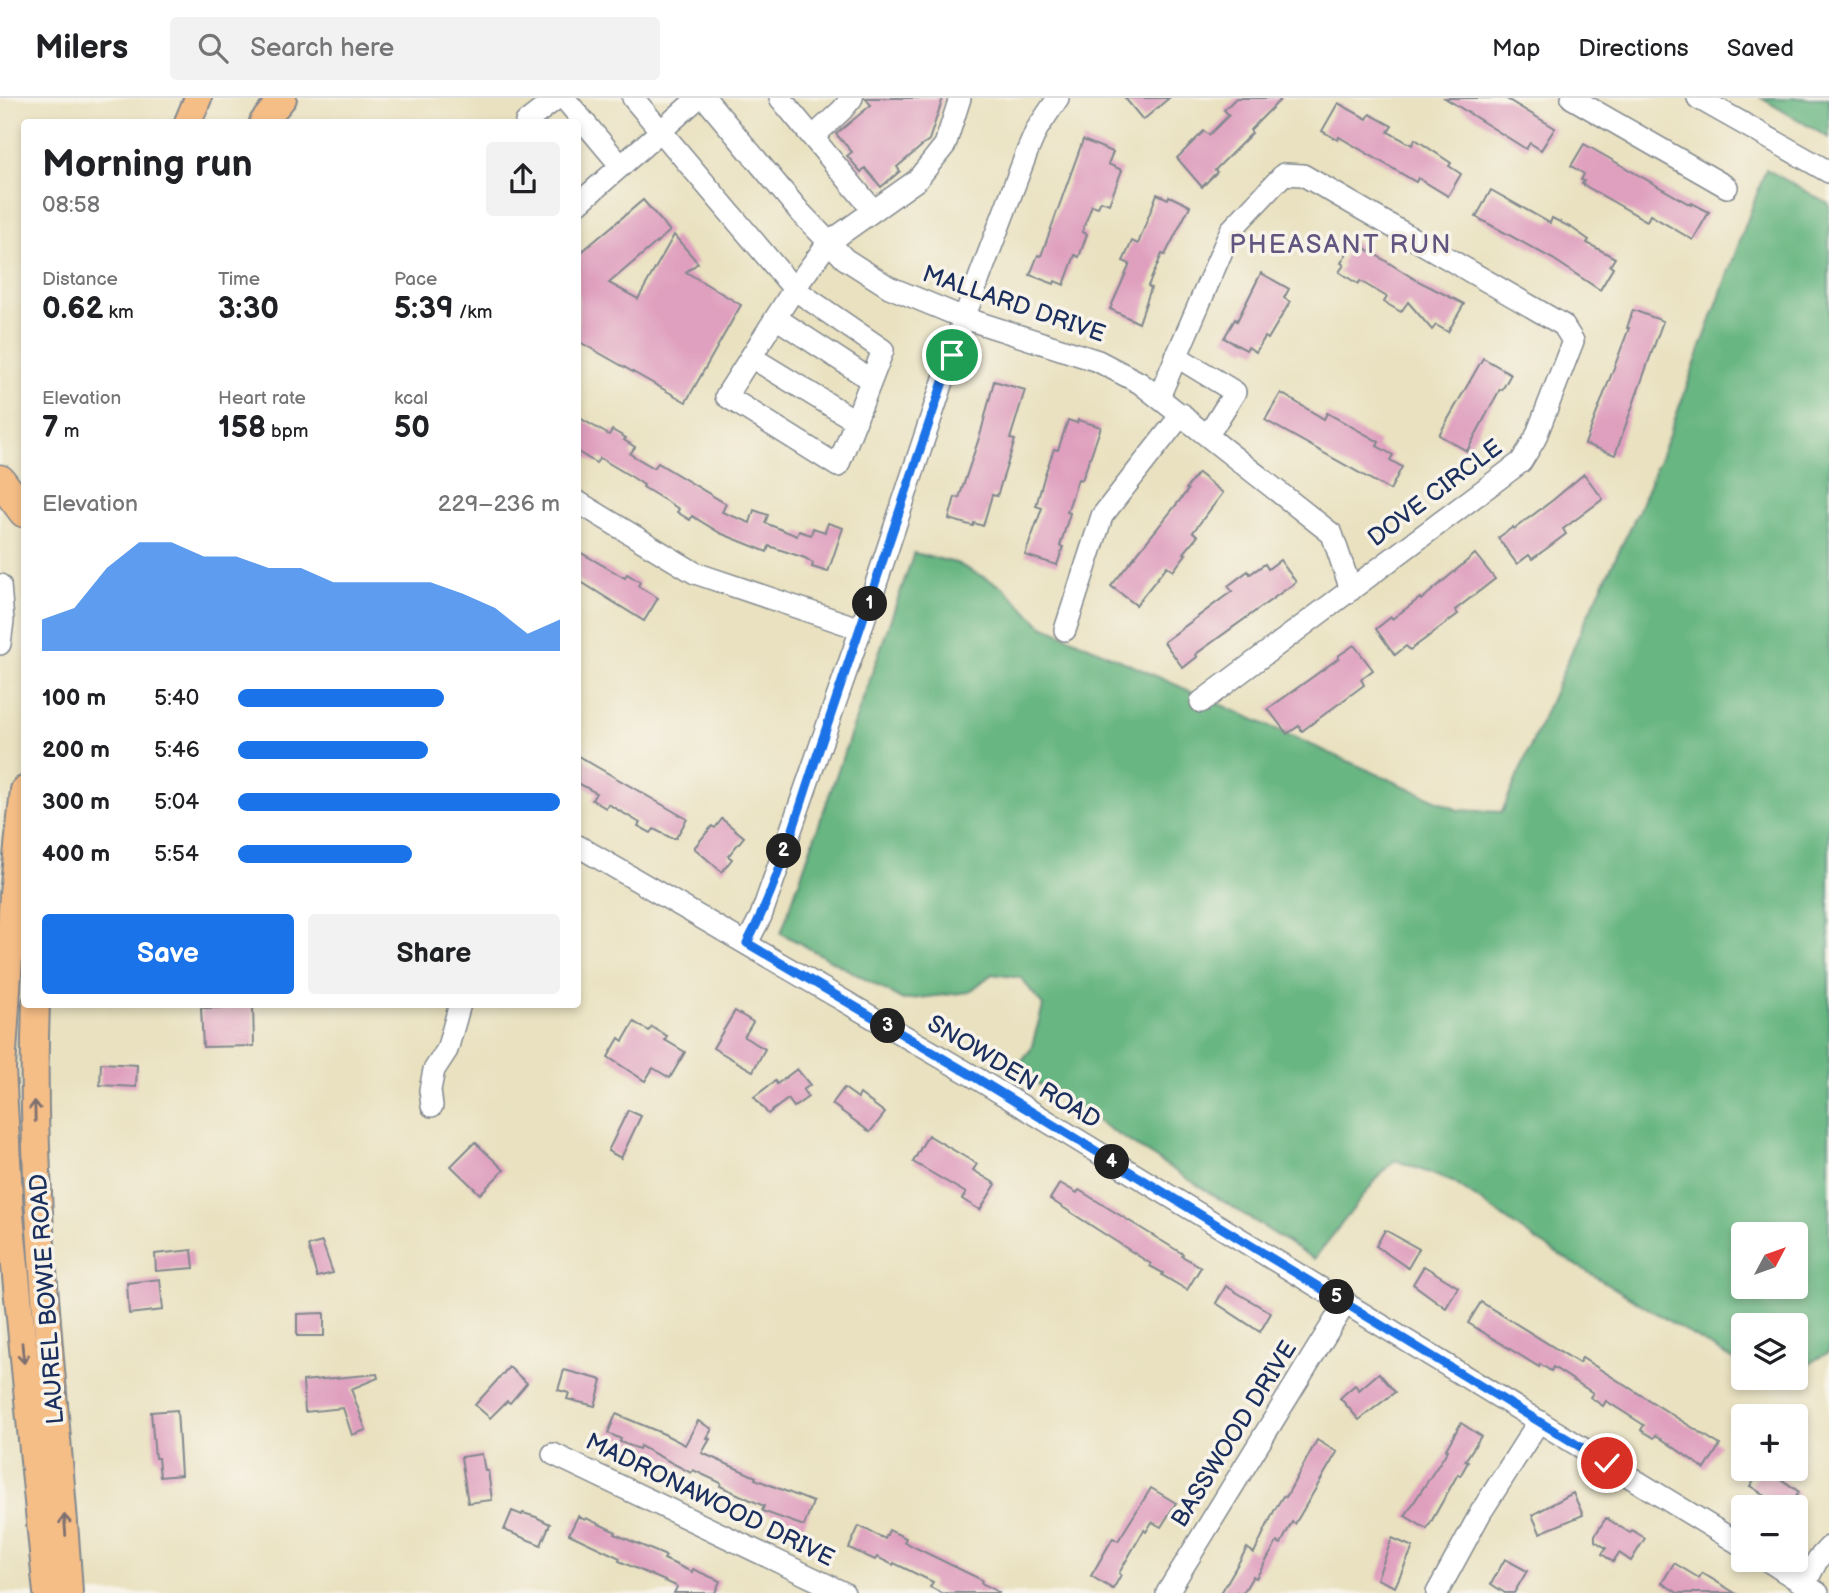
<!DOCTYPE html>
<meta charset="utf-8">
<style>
:root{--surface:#fff;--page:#f2f2f2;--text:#202124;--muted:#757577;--line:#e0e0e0;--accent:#1a73e8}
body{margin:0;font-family:"Balsamiq Sans",sans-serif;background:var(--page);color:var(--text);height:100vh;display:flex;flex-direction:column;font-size:26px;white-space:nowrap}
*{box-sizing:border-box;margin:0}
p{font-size:23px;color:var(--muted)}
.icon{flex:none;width:38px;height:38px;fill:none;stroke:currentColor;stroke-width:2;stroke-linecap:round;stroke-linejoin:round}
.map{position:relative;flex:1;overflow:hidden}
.sheet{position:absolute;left:21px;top:21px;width:560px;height:889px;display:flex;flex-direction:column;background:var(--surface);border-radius:7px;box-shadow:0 4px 10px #0003}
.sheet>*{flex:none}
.needle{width:46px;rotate:49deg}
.tools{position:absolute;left:1731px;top:1124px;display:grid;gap:14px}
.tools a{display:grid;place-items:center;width:77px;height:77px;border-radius:7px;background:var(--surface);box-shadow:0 4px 10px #0003;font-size:35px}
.pin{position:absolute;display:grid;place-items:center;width:60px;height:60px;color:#fff;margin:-30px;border:4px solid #fff;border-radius:50%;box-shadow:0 2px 7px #0007}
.km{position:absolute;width:35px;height:35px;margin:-18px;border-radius:50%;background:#222;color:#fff;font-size:19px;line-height:35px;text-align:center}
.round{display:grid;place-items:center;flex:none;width:74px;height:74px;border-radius:7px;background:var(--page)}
.head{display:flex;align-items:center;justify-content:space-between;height:119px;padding:0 21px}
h1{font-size:38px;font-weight:800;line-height:52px}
.stats{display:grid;grid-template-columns:repeat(3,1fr);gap:10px;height:119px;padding:7px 21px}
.stats div{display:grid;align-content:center}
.stats b{font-size:30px;font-weight:800}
.stats small{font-size:19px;font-weight:400}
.stats p{font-size:19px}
.chart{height:196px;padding:14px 21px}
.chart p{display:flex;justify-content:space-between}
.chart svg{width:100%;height:126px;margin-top:7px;fill:var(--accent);opacity:.7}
.action{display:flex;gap:14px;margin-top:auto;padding:14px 21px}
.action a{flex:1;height:80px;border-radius:7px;background:var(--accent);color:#fff;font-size:28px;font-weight:800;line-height:80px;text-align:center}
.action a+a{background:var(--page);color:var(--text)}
ul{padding:0 21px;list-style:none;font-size:23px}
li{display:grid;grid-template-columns:112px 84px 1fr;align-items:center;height:52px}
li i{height:18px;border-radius:9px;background:var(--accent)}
header{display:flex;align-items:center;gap:42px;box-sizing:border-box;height:98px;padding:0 35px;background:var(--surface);border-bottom:2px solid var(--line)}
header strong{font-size:33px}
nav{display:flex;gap:38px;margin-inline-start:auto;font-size:24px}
.search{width:490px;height:63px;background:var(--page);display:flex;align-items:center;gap:18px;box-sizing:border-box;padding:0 24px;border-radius:7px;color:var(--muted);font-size:26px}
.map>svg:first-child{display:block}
</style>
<header>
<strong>Milers</strong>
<div class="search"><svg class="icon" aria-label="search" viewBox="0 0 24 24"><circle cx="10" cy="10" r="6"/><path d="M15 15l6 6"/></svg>Search here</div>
<nav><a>Map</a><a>Directions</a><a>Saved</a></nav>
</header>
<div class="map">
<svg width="1829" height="1495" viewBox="0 0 1829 1495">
<rect width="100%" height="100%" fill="#f7f3e8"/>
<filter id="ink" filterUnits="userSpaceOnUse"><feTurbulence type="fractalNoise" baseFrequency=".0143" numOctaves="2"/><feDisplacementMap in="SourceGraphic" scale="14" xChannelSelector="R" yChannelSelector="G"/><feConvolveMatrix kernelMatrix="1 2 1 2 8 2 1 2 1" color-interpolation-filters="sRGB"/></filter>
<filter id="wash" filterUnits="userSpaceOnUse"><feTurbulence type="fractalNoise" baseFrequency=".00686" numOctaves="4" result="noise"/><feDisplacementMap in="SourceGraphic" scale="28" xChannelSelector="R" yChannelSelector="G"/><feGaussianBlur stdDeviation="1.57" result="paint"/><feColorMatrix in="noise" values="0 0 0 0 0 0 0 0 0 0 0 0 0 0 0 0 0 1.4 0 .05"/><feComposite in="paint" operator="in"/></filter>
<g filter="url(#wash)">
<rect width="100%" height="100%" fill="#e9e1bf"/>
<g fill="#68b681" stroke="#427270" stroke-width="2" fill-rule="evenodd">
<path d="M1761,0h68v40z"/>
<path d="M1766,71l63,35v1148l-33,19v-46h-53v41l-203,-123 -87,-61 -58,-22 -19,20 -62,79 -299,-190 16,-20 12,-43 -22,-28 -29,-4 -23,18 -66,8 -122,-67 133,-380 42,10 47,24 38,38 417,185 44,2 83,-191 53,-109 31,-77zM1743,1136h53v52h-53z"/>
</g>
<g id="blocks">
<g fill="#df9fbe">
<path d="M865,0h78l-14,42 -32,27 3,4 -19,16 -16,-19 -4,4 -14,-16 5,-4 -16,-18 35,-29z"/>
<path d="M1125,0h44l-26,22z"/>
<path d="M1236,0h46l-32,32 2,3 -37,37 2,2 -15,15 -25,-29 27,-27 5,4 20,-20 -5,-5z"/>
<path d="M1445,0h60l50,30 -14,22 -11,-7 -4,6z"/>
<path d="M1338,5l29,16 3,-5 22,12 -4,6 24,13 3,-6 36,24 -2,3 12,8 -13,22 -30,-18 -2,4 -77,-45 -1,3 -16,-9z"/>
<path d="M1083,42l30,12 -5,12 14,6 -13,34 -8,-3 -3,6 -6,-2 -10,27 5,2 -8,23 -4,-2 -11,30 -9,-4 -1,3 -24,-9 8,-20 3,1z"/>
<path d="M1584,46l107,61 1,-2 17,9 -16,28 -43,-25 -3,6 -65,-37 2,-3 -3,-1 3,-6 -13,-8z"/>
<path d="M1491,92l59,33 2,-5 20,10 17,12 -2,3 28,15 -5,8 3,2 -13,22 -47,-31 -77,-42z"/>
<path d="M1157,96l11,5 1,-3 21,10 -25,49 -3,-1 -14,32 3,2 -12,35 -29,-14 20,-45 -7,-3 2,-4 7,-16 6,3z"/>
<path d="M643,102l27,31 -61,52 29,16 36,-64 24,28 -12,9 55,33 -55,97 -108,-61v-86z"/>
<path d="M1354,143l62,39 48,24 -16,28 -12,-7 -4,5 -24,-28 -7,10 -17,-10 3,-5 -27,-16 -2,3 -19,-12 5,-7 -3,-2z"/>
<path d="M1261,175l28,16 -5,9 6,4 -22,37 -3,-2 -9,15 -8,-5 -2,3 -22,-12 11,-19 2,2z"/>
<path d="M1633,212l30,11 -48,134 -30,-11 44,-116h-2z"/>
<path d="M1483,260l28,16 -9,16 -2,-1 -33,62 -28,-16z"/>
<path d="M994,283l31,9 -15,49 5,1 -18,56 -5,-1 -9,31 -9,-3 -1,3 -24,-7 6,-22 4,1 22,-66z"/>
<path d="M1281,295l43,26 3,-6 52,29 -2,4 16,9 -3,5 12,7 -12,23 -125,-70z"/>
<path d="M578,319l31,18 3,-5 14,8 -2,2 11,7 -5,7 24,14 4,-5 68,41 -4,8 28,11 4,-13 14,5 -3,8 32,13 2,-5 12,4 2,-7 12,4 3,-9 15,5 -15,44 -16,-5 1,-4 -8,-5 -36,-12 -2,6 -47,-19 -28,-17 -2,4 -13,-8 2,-3 -36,-22 1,-2 -12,-8 -32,-19 -4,5 -18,-11z"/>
<path d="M1068,322l9,3 1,-3 23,7 -19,53 -4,-1 -11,33 3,1 -10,33 3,1 -6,18 -32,-10 17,-47 -6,-2 9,-32 9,-25 4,1z"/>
<path d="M1198,375l25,20 -30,39 5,4 -14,17 2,1 -13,17 -6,-5 -31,39 -25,-19 77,-96 -2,-1z"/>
<path d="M1584,376l19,25 -40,30 3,5 -20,15 -14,10 -3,-4 -12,9 -19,-26 15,-11 1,2 39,-29z"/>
<path d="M578,453l47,27 2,-4 13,8 -2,4 20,12 -14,23 -66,-41z"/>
<path d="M1475,456l20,25 -40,31 3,4 -33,25 -15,11 -4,-4 -11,9 -19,-26 15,-12 1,2 28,-21 1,2z"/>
<path d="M1280,462l16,22 -100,72 1,3 -14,11 -19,-26 68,-51 -4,-5 20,-15 2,3 15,-10 3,5z"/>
<path d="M1354,547l19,25 -12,9 3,6 -62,46 -3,-5 -12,8 -19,-25 71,-51 -1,-2z"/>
<path d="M578,658l109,63 -11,19h-5l-17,-9 -3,4 -13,-7 2,-3 -32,-19 -2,4 -14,-8 4,-7 -18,-10z"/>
<path d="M722,721l22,18 -16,19 4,3 -10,13 -28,-24 18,-22 3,2z"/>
<path d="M235,906h18l1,42 -51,1 -2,-39 34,-1z"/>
<path d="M735,913l18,11 -9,15 21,12 -12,22 -40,-23z"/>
<path d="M634,924l15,9 3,-4 15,9 -2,4 20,12 -15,26 -17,-10 -8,13 -37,-24 11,-19 4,3z"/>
<path d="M101,965l36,2 -1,22 -36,-2z"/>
<path d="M797,971l13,16 -7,5 5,7 -14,10 -6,-8 -20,15 -14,-17 21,-16 2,3z"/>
<path d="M844,990l14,10 2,-4 25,19 -15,19 -38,-28z"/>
<path d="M628,1012l13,6 -20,42 -13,-7z"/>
<path d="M928,1037l49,29 -4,6 23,14 -16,26 -18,-11 4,-6 -53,-31z"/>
<path d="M475,1044l29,28 -24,24 -29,-28z"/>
<path d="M1060,1085l17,10 2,-3 104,64 -1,2 19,11 -14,23 -25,-15 1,-2 -13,-7 1,-2 -101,-65z"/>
<path d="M1385,1132l34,19 -11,19 -32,-22z"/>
<path d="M322,1144l11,31 -16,4 -9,-31z"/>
<path d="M192,1152l2,18 -38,3 -1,-17z"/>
<path d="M1424,1168l34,21 -12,21 -33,-24z"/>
<path d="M160,1181l3,31 -34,4 -2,-31z"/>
<path d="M1226,1188l45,27 -11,19 -44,-29z"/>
<path d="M1481,1204l98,61 3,-5 138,87 -15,24 -49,-34 -2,3 -13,-8 3,-5 -38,-24 -3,5 -13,-9 3,-4 -40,-26 -2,4 -11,-7 -1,3 -71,-44z"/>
<path d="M324,1215v23h-27v-22z"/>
<path d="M509,1269l18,16 -17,20 -3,-2 -17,17 -15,-13z"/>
<path d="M564,1272l38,10 -7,26 -28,-7 2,-6 -11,-3z"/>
<path d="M1379,1275l16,19 -36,28 -19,-22 15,-13 4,5z"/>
<path d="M377,1276l1,4 -27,11 15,41 -14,5 -9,-27 -38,4 -2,-31z"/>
<path d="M177,1312l4,65 -21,2 -2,-19h-3l-4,-46z"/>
<path d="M616,1316l48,20 21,11 13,-24 14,8 -5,9 3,1 -8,14 54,24 -1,2 58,23 -9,24 -42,-15 2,-5 -44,-20 1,-3 -28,-13 -2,3 -51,-27 -1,3 -19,-7 1,-3 -13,-6z"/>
<path d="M1461,1325l20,13 -16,25 3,1 -8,14 -2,-2 -31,55 -22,-13 43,-66 -2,-1z"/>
<path d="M1317,1342l20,12 -42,72 -3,-2 -11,22 -4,-2 -21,36 -3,-2 -10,17h-22l26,-45 7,5 20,-42 9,-15 3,1z"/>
<path d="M482,1356l3,17h3l4,29 -24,3 -7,-46z"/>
<path d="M1762,1370h4l33,24 -10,15h-18l3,-6 -24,-15z"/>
<path d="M1151,1390l25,15 -15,24 -9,-5 -6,10 -2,-2 -25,43 2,2 -8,14 -22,-13 22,-38 5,3z"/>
<path d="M1573,1395l10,22 -43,18 -8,-18z"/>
<path d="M512,1413l10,4 1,-2 13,4 14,7 -9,21 -37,-15z"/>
<path d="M578,1418l7,4 1,-2 30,14 -1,2 51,22 -2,3 28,13 1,-3 27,12 -5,12h-41l3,-6 -3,-2 -55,-24 1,-3 -51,-24z"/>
<path d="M1606,1420l24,15 2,-3 13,8 -14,23 -12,-8 -6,9 -11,-8 4,-6 -11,-7v-6z"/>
<path d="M859,1428l26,13 4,-9 17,8 -2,4 78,38 -1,3 19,10h-58l-12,-6 3,-5 -39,-19 -1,2 -16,-8 -2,3 -26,-12z"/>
<path d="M1392,1440l21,9 -18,40 -18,-8z"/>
<path d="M1505,1461l22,12 -13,22h-9l-14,-9z"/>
<path d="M1674,1465l25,15 3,-5 33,20h-57l-16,-10z"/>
</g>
</g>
</g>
<g filter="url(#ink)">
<use href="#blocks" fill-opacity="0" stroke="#82888e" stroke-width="2"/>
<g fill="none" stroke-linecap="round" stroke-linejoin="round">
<g stroke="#82888e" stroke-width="24">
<g id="minor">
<path d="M564,0l57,68"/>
<path d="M633,0l161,191 89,61 -45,116 -112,-70 68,-107 34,-46 89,-63 28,-35 15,-47"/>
<path d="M705,0l95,114 45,47 44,28 75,31 134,43 42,22 192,151 19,56"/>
<path d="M780,0l93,112"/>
<path d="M1572,0l155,89"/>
<path d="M1698,0l131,74"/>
<path d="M526,24l31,-24"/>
<path d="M813,39l29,-27 10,-12"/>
<path d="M578,106l120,-106"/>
<path d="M776,220l95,62"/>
<path d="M1176,258l59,36 -27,43"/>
<path d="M751,259l105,64"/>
<path d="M1159,299l72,-167 53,-56 19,1 260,150 10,16 -38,98 -14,23 -320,240"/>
<path d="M578,404l117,71 166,56"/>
<path d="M0,487l3,36 -3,23"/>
<path d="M1065,532l37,-114 80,-102"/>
<path d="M578,748l395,230 770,470"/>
<path d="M747,845l14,-27 100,-287 103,-311 63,-166 10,-23 21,-31"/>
<path d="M432,1008l-2,-16 4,-20 13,-20 13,-46"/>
<path d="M553,1356l291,139"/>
<path d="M1765,1461l53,34"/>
<path d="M1805,1486l13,-25 11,-12"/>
<path d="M1167,1495l179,-291"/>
<path d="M1437,1495l44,-81 58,-91"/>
</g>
</g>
<g stroke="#82888e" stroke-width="30">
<g id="major">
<path d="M188,24l10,-24"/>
<path d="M263,24l20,-24"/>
<path d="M24,692l-11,104 -11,175 8,146 37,378"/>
<path d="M36,906c-8,197 21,393 33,589"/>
</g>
</g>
<g stroke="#82888e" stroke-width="33">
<path id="highway" d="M0,382l24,32"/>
</g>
<use href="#minor" stroke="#fff" stroke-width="21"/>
<use href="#major" stroke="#f6be87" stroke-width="26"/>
<use href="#highway" stroke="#f6be87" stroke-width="30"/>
</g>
<defs><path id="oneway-shaft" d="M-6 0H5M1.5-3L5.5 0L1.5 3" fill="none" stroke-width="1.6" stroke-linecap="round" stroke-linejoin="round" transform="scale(1.75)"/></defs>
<g stroke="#7e6f70">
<use href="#oneway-shaft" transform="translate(35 1013) rotate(-91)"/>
<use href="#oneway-shaft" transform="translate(23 1255) rotate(84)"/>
<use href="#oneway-shaft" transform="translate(65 1427) rotate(-94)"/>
</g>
</g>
<g fill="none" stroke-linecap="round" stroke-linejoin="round" filter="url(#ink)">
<g stroke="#fff" stroke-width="14">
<path id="route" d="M952,257c-43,129 -86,259 -131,389 -23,66 -41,137 -74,199l226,133 634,387"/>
</g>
<use href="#route" stroke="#1a73e8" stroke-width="9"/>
</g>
<g text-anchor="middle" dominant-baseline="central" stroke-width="7" stroke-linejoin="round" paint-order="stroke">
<g font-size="24" fill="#1b2f5e" stroke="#f7f3e8">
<text transform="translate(1014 206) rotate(19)">MALLARD DRIVE</text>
<text transform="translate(1435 395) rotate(-37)">DOVE CIRCLE</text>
<text transform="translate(1014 974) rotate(31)">SNOWDEN ROAD</text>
<text transform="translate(47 1201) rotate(-94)">LAUREL BOWIE ROAD</text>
<text transform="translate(1234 1336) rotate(-58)">BASSWOOD DRIVE</text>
<text transform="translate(710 1402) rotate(26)">MADRONAWOOD DRIVE</text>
</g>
<g font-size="26" letter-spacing="2" fill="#605680" stroke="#f7f3e8">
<text x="1341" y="147">PHEASANT RUN</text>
</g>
</g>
</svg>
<div class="tools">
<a><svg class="needle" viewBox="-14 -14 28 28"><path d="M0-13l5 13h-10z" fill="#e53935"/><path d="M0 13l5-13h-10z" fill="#757577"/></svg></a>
<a><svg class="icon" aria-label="layers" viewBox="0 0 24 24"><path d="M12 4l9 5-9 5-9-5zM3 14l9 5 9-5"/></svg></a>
<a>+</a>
<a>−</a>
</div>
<div class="pin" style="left:952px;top:257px;background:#1e9e55"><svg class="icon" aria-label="arrive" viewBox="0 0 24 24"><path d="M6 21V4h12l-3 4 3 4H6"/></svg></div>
<div class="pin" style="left:1607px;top:1365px;background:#d93025"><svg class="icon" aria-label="check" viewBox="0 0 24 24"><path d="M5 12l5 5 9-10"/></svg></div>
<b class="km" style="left:870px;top:506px">1</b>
<b class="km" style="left:784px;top:753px">2</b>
<b class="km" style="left:888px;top:928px">3</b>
<b class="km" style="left:1112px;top:1064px">4</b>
<b class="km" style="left:1337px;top:1199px">5</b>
<section class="sheet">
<div class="head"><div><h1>Morning run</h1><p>08:58</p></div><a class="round"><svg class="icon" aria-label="share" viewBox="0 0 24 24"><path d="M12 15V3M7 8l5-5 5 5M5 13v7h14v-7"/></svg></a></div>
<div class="stats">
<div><p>Distance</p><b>0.62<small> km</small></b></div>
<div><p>Time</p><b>3:30</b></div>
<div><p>Pace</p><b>5:39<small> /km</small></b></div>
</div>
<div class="stats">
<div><p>Elevation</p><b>7<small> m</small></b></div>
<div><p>Heart rate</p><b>158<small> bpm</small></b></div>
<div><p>kcal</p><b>50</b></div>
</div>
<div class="chart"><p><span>Elevation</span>229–236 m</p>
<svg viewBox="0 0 160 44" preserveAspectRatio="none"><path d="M0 44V33L10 29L20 15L30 6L40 6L50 11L60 11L70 15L80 15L90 20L100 20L110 20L120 20L130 24L140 29L150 38L160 33V44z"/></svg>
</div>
<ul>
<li><b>100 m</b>5:40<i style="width:64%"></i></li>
<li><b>200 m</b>5:46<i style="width:59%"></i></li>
<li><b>300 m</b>5:04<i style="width:100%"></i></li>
<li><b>400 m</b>5:54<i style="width:54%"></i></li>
</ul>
<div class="action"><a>Save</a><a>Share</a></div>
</section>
</div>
